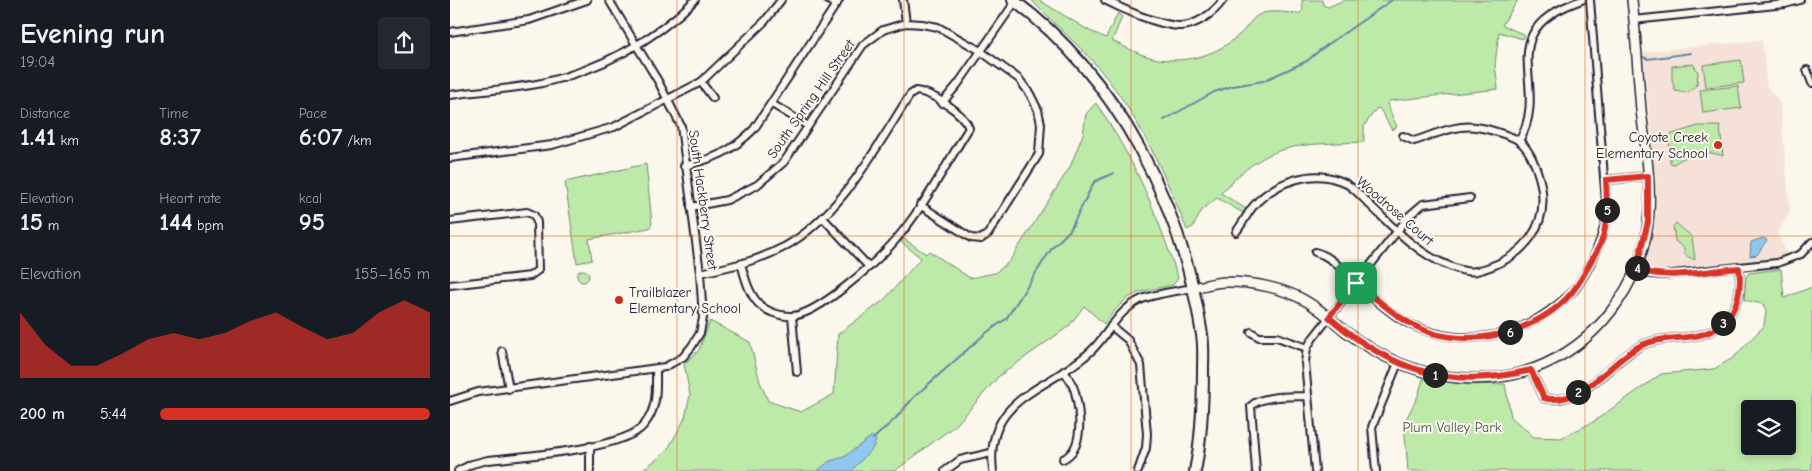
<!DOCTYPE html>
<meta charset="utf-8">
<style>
:root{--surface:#171b24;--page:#242831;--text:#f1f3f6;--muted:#9ea1a6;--accent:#d93025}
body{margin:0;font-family:"Comic Neue",sans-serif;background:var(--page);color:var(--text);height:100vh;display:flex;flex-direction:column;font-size:19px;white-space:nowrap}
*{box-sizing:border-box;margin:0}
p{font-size:16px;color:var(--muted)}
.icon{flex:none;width:28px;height:28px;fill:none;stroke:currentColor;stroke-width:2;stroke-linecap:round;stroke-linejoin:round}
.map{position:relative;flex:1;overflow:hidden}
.drawer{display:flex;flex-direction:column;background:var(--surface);width:450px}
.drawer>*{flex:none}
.fabs{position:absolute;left:1291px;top:400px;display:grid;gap:10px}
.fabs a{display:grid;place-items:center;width:55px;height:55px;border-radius:5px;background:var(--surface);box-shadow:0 2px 8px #0003;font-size:25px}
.pin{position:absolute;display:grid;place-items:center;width:42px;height:42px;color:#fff;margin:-21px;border-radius:10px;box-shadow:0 2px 8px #0006}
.km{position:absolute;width:25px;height:25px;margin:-12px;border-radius:50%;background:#222;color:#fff;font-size:14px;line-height:25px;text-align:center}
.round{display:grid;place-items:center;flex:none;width:52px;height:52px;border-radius:5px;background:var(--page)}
.overview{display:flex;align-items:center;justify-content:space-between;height:85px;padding:0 20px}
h1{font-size:28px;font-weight:700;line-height:38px}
.figures{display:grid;grid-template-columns:repeat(3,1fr);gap:8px;height:85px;padding:5px 20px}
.figures div{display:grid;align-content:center}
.figures b{font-size:25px;font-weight:700}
.figures small{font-size:14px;font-weight:400}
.figures p{font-size:14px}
.chart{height:140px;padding:10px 20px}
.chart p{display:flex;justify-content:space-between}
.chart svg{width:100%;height:90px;margin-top:5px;fill:var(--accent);opacity:.7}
ul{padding:0 20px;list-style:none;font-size:16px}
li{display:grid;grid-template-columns:80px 60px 1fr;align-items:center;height:38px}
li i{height:12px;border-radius:6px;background:var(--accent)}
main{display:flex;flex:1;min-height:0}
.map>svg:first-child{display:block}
</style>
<main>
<section class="drawer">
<div class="overview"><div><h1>Evening run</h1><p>19:04</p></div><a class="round"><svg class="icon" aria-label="share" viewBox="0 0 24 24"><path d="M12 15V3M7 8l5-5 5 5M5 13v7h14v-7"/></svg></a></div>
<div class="figures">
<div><p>Distance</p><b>1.41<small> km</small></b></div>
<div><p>Time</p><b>8:37</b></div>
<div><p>Pace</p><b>6:07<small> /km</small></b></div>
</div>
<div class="figures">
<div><p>Elevation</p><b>15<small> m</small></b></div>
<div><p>Heart rate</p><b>144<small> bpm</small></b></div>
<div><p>kcal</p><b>95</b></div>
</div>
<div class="chart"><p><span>Elevation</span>155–165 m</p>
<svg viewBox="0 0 160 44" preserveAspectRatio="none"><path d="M0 44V12L10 28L20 38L30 38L40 32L50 25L60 22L70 25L80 22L90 16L100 12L110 19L120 25L130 22L140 12L150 6L160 12V44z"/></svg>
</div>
<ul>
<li><b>200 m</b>5:44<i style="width:100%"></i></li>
</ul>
</section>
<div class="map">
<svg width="1362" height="471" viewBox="0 0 1362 471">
<rect width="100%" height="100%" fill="#fbf7ec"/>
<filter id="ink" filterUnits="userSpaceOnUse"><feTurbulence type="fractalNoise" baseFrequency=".02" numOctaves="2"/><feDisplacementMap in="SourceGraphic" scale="10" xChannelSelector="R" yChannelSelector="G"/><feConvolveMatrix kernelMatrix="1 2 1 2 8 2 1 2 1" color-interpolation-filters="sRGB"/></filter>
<g filter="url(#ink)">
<path fill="#f6e1d8" d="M1312,40l5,47 13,16 10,109 -13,21 11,22 -14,4 -108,11 -18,-2 -3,-6 10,-39 1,-38 -13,-133z"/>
<g fill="#bdeaa8" stroke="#708672" fill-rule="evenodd">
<path d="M582,0h7l49,30 18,8 12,-25 4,4 -10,24c14,6 31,16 46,18 30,4 60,-4 82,-25 10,-9 13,-21 29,-22 10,-1 21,1 30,2l4,-4 -1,-10h20l1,5 5,2 16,-7h174l-16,25 23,10 -2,4 -24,-7 -4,32 3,25 -109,12 -2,3 10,23 -5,3 -12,-21 -3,-1 -13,18v16c-66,3 -94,-2 -143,51l25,16 -3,4 -26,-15 -15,12 -9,17 -6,3c-26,-65 -55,-130 -105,-180 -7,-8 -49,-46 -50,-50z"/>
<path d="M1291,60l3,23 -38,4 -3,-22z"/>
<path d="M1243,64l5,8 -1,13 -10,8 -12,-2 -3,-12v-13z"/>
<path d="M1288,86l3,22 -38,5 -3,-23z"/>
<path d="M646,103c40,59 60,108 82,175l-5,7c-39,8 -44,6 -69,39l-20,-18 -15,20 -70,50 -42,48 -62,47h-255l16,-11 13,-13 16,-29 5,-23 -6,-31 15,-14 11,-29 40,21 10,40 8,19 33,11 33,-18 4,-60 46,-34 37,-42 -20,-16 2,-4 23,16 3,-3 41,27 25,-5 14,-11 61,-95 13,-33 3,-20z"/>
<path d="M1248,126h22l3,30c-18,-7 -37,-1 -49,8l-4,-1 -1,-28z"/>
<path d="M196,164l6,60 -3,4 -60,11 3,21 -15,3 -12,-81z"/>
<path d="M1226,223l16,14 3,23 -10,-5 -1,-7 -9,-7 -2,-15z"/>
<path d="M1331,269l3,29 28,-11v184h-404l-4,-48 14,-27 5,-17 47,6 35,-1 6,33 23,20 27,1 32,-16 68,-48 53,-5 19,-11 31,-32 2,-15 -3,-7 -19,-4 2,-23 3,-4zM1300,409h38v37h-38z"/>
<circle cx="133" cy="276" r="6"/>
</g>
<g fill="#90c7ef" stroke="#6485a7">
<path d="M1313,238l4,2 -10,15 -7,1 1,-14z"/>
<path d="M422,436l4,4 -3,8 -22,23h-34l13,-10 14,-4z"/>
</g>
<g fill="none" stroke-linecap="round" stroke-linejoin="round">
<g stroke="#6485a7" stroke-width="2">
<path d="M1193,57l5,2 43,-6"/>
<path d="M714,120l50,-28 19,-6 30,-5 44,-20 13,-11 72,-50"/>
<path d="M423,439l23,-21 18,-21 72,-64 20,-14 46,-71 18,-18 24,-48 20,-9"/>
</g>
<g stroke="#22223b" stroke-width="10">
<g id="street">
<path d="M378,0l9,4"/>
<path d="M453,0l3,23"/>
<path d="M655,0c19,10 51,24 73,26 17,1 36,-13 45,-26"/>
<path d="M1184,20l151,-16 15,-4"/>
<path d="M0,32l79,-12 58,-20"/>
<path d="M1357,70l5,13"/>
<path d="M251,82l12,16"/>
<path d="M0,95c30,-4 62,-6 92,-12 57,-13 112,-42 153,-83"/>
<path d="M492,103l16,-19 57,-82"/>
<path d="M322,104l36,22"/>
<path d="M1069,141c34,-57 -32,-109 63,-141"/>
<path d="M0,158l102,-13 62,-18 87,-45 64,-61 16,-21"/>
<path d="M234,166c32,-8 47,-14 70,-37l85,-129"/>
<path d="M1156,180l42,-4"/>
<path d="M241,207l36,-7 30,-15 27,-23 79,-117 20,-15 23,-7 16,1 16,3 41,23 40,29 11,15 8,16 3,14 -2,30 -51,80 -7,5 -10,-1 -51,-33"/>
<path d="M373,218l46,49"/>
<path d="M0,221l77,-9 7,3 3,7 1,48 -8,6 -80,9"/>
<path d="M786,232c8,-10 13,-23 22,-31 20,-19 52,-31 80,-21 13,4 23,16 33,26 23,22 46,47 76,59 9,4 21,8 30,6 46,-12 76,-45 62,-94 -3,-11 -10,-29 -20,-36 -6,-5 -34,-13 -43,-14 -20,-3 -43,8 -62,14l-11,-5"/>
<path d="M865,252c16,4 24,15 36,26 14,13 36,33 53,43 50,27 109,20 152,-15 8,-6 17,-13 22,-21 14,-21 24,-45 29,-70l-17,-215"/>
<path d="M1186,269l15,5 13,1 113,-12 24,-9 11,-12"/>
<path d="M250,273c29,-6 58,-12 84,-26 58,-33 91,-98 126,-152l6,-4c17,2 47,21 53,37 -24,38 -46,81 -76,115 -18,20 -74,71 -101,73 -11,1 -27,-5 -34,-13 -10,-11 -13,-26 -17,-39"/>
<path d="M342,316l5,56"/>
<path d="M661,326l17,14 13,25 6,69 -1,14 -8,23"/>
<path d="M801,332l8,5h18l30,11"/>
<path d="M52,351l7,38"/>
<path d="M1081,370l13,28c40,9 66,-37 98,-53 26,-12 57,-1 80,-21 16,-15 20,-36 17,-56"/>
<path d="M0,401l28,-9 187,-25 18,-10 9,-11 8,-13 3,-15 -3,-45 -19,-147 -23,-45 -49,-81"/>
<path d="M140,446v25"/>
<path d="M613,459c22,-10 17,-47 12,-67 -2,-8 -7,-15 -11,-21"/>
<path d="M8,471l14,-7 16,-4c33,-4 134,-10 155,-34 15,-17 13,-36 13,-57"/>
<path d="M495,471l15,-11 31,-7"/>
<path d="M543,471c-9,-75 54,-79 98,-120 17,-16 25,-38 47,-50 12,-7 40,-10 55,-13"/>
<path d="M806,471l-5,-65c11,-11 40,-9 57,-10"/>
<path d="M865,471l-10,-109 2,-14 6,-10 97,-123 13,-11 47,-6"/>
<path d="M926,471l-4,-44 26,-64"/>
</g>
</g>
<g stroke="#22223b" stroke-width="12">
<path id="secondary" d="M743,288c11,-2 24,-7 35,-6 24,0 55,6 76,18 15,8 28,20 41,31 16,12 35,24 54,32 45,19 101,22 146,1 59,-27 100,-87 104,-152 2,-33 -4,-68 -8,-102 -3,-37 -5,-73 -9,-110"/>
</g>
<g stroke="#22223b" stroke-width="14">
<path id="primary" d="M563,0c105,77 170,208 189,335 2,11 1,23 1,34 0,34 -1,68 -8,102"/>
</g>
<use href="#street" stroke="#fbf7ec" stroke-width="6"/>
<use href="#secondary" stroke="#fbf7ec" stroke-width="9"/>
<use href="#primary" stroke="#fbf7ec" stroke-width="10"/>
</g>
</g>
<g fill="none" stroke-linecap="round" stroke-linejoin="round" filter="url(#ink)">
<g stroke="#fff" stroke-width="10">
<path id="route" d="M1198,176v46l-12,47c32,12 70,2 103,-1 3,20 -1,42 -17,56 -23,20 -54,9 -80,21 -32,15 -58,62 -98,53l-13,-28c-80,20 -140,1 -202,-53l27,-34c24,18 46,41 76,50 48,15 118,-5 146,-49 5,-7 9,-15 13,-23 4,-8 10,-16 12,-24 5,-19 4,-37 3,-57z"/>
</g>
<use href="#route" stroke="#d93025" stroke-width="6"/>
</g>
<path fill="none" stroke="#e8590c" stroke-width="1" stroke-opacity="0.55" d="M227,0v471M454,0v471M681,0v471M908,0v471M1135,0v471M0,236h1362"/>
<g fill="#c8321e" stroke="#fbf7ec" stroke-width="2">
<circle cx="1268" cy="145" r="5"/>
<circle cx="169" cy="300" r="5"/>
</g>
<g text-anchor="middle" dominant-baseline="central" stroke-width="4" stroke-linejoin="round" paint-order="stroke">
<g font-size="14" fill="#22223b" stroke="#fbf7ec">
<text transform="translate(361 99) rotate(-55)">South Spring Hill Street</text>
<text transform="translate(253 200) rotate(82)">South Hackberry Street</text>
<text transform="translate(945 211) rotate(41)">Woodrose Court</text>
</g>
<g font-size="14" fill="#22223b" stroke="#fbf7ec" text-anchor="end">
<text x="1258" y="137">Coyote Creek<tspan x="1258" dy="16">Elementary School</tspan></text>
<text x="179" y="292" text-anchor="start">Trailblazer<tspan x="179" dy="16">Elementary School</tspan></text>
</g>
<g font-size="14" fill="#495456" stroke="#fbf7ec">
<text x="1002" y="427">Plum Valley Park</text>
</g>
</g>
</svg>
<div class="fabs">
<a><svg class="icon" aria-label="layers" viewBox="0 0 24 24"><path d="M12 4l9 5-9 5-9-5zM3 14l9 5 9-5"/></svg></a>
</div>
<div class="pin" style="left:906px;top:283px;background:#1e9e55"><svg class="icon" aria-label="arrive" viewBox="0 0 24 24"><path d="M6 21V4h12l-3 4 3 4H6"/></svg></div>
<b class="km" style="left:985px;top:375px">1</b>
<b class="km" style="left:1128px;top:392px">2</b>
<b class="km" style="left:1273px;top:323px">3</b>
<b class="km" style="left:1187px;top:268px">4</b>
<b class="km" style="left:1157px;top:210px">5</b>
<b class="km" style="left:1060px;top:332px">6</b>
</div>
</main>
